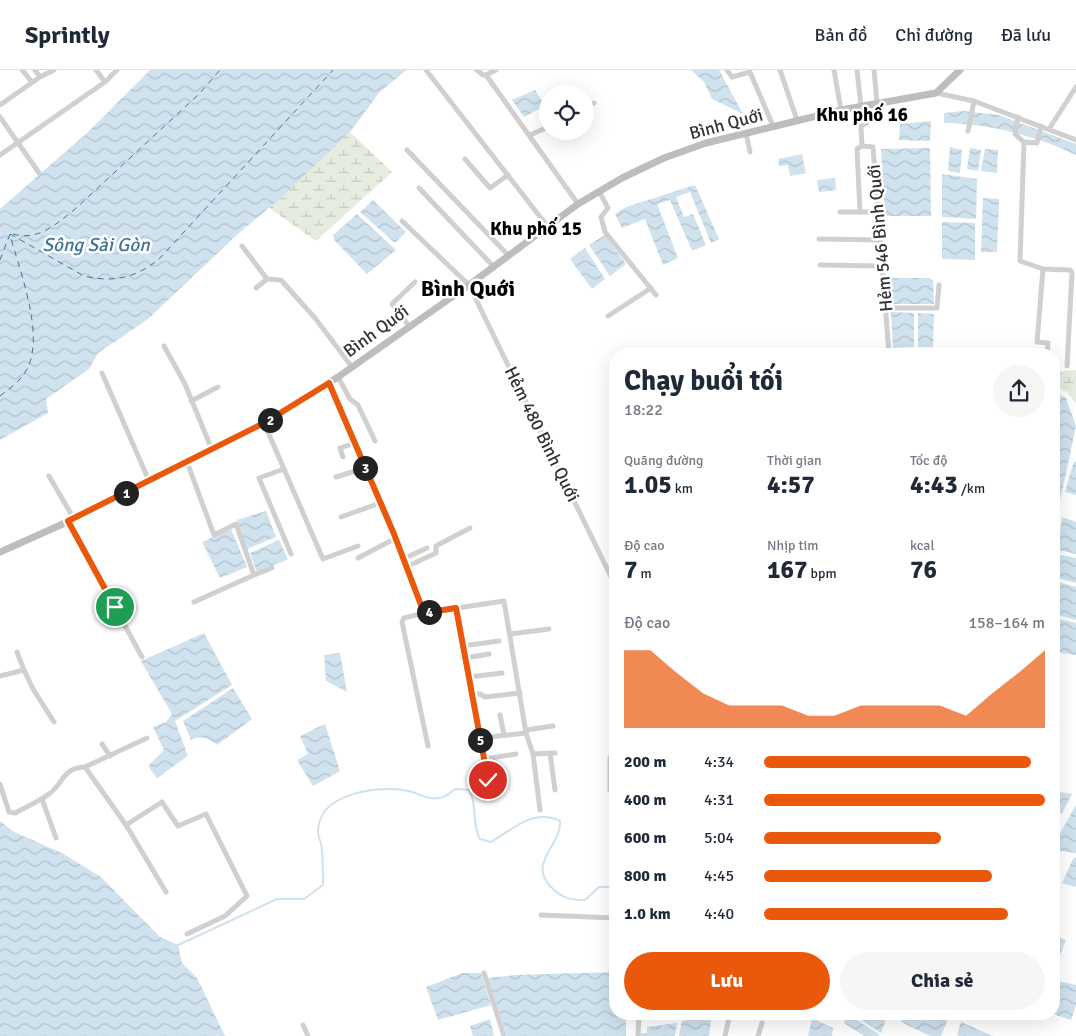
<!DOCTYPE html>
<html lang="vi">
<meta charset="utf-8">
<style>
:root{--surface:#fff;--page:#f6f6f7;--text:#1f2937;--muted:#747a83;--line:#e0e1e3;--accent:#ea580c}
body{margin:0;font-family:Signika,sans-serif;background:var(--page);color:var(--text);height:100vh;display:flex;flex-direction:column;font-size:19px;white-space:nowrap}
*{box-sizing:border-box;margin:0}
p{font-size:16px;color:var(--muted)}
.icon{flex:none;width:28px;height:28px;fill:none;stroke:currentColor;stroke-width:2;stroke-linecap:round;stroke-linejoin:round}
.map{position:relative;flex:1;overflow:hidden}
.details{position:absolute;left:609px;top:278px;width:451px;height:672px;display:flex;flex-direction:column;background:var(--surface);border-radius:20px;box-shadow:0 5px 20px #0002}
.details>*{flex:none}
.controls{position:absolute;left:539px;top:15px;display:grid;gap:10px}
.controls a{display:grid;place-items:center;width:55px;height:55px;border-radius:50%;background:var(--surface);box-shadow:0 5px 20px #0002;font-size:25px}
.pin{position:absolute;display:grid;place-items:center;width:42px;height:42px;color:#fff;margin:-21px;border:2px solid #fff;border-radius:50%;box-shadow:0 1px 5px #0007}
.km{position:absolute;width:25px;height:25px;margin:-12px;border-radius:50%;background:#222;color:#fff;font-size:14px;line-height:25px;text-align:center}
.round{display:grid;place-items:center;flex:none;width:52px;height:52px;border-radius:26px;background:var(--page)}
.headline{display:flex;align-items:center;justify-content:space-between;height:85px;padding:0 15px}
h1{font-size:28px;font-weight:700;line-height:38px}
.metrics{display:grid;grid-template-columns:repeat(3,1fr);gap:8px;height:85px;padding:5px 15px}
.metrics div{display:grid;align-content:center}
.metrics b{font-size:25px;font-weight:700}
.metrics small{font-size:14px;font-weight:400}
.metrics p{font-size:14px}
.chart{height:140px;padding:10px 15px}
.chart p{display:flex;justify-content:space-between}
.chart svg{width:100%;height:90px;margin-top:5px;fill:var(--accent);opacity:.7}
.button{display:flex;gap:10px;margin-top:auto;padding:10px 15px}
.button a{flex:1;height:58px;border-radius:30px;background:var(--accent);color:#fff;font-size:20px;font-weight:700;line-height:58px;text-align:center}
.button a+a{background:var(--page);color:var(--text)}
ul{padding:0 15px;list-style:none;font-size:16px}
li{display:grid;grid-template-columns:80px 60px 1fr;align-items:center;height:38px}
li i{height:12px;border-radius:6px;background:var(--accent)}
header{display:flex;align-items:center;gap:30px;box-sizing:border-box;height:70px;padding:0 25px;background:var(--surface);border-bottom:1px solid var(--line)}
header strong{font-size:24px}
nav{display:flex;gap:28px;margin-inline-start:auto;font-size:18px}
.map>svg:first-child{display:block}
</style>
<header>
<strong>Sprintly</strong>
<nav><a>Bản đồ</a><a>Chỉ đường</a><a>Đã lưu</a></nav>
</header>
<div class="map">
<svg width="1076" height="966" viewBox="0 0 1076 966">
<defs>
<pattern id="wetland-marsh" width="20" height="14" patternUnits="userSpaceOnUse" patternTransform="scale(1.25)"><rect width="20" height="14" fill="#e6ecdf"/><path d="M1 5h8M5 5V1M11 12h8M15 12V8" fill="none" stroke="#c6cbc0"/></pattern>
<pattern id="water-waves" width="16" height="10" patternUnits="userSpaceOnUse" patternTransform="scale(1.25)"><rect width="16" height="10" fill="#cfe2ee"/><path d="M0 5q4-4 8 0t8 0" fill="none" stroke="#b2c2cd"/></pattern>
</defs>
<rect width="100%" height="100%" fill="#fff"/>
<g fill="url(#wetland-marsh)">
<path d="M350,62l42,40 -76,69 -47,-33z"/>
<path d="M1076,300v33l-9,-11 -13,-6v-14z"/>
</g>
<g fill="url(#water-waves)">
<path d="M150,0h256l-27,23 -29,39 -69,66 -41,34 -92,87 -50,34 -9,16 -43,30 2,14 -48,27v-231l88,-77z"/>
<path d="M691,0h28l24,44 -31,-15 -8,-17z"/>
<path d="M535,20l10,16 -21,11 -12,-17z"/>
<path d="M964,41l35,4 77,29v11c-41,-20 -86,-31 -132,-32v-10z"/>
<path d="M931,51l-1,20 -31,-1 1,-16z"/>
<path d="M950,77l12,3 -2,23 -12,-2z"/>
<path d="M930,78l1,68h-46l-4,-67z"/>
<path d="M970,78l11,2 -3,21 -11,-2z"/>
<path d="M985,79l13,1 -1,23 -16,-2z"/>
<path d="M802,84l4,19 -16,3 -2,-11 -9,1 -1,-7z"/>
<path d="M942,104l35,5 -1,40 -34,-2z"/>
<path d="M835,108l1,12 -17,2 -2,-12z"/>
<path d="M695,115l24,54 -8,4 -21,-51 -14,5 8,20 9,-3 13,31 -14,6 -22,-51 -13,4 21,54 -15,7 -18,-46 -23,9 -7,-14 11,-7z"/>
<path d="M983,128l16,1 -2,53h-16z"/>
<path d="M373,130l33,32 -11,11 -35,-31z"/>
<path d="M357,144l39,36 -29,24 -33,-34 -1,-5z"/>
<path d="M942,152l33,1v37l-33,-1z"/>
<path d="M605,165l21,29 -16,12 -21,-31z"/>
<path d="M585,178l20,31 -13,10 -22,-30z"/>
<path d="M887,208h42l4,2 1,24h-45z"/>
<path d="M891,242l23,1v34l-21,1z"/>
<path d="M918,243l16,1 -1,33h-15z"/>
<path d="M1054,321l12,7 10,28 -22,103z"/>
<path d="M1074,391l2,1v33l-11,-3z"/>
<path d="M266,441l10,26 -29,12 -10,-29z"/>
<path d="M1062,447l14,5v32l-18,-4z"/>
<path d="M231,459l16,38 -27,11 -18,-36z"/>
<path d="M279,470l9,19 -31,14 -7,-20z"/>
<path d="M1057,484l19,4v25l-22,-6z"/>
<path d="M1054,511l22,6v33l-22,-6z"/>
<path d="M1054,548l22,5v32l-22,-3z"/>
<path d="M204,563l28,52 -57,36 13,35 -31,22 -9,-12 16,-16 -11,-23 13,-5 6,-8 -31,-53z"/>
<path d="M340,583l7,39 -21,-11 -2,-26z"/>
<path d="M233,618l19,31 -35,26c-8,-7 -15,-10 -26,-5l-8,-19z"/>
<path d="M325,654l15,47 -27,15 -16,-26 11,-6 -8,-18z"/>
<path d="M1054,721l18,3 -10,19 -8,-1z"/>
<path d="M1076,735v48l-22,-3v-6z"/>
<path d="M0,751l14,11 48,21 39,24 59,60 18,8 4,18 15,15 28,58h-225z"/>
<path d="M1074,787l2,1v29l-14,-4z"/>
<path d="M1054,866l12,4 -9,23 -3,-1z"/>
<path d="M615,902v42h11v22h-119l-19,-58 28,-3z"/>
<path d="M462,903h19l10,32 -53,15 -12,-33z"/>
<path d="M1054,910l22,5v20l-5,15 -18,-6z"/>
<path d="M688,944h24l-3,22h-30l3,-15 6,-1z"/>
<path d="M847,944l32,20 -1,2h-14l-20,-13z"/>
<path d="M852,944h36l-7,19z"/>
<path d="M905,944h45l-9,22h-11l-29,-14z"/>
<path d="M812,948l21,10 -1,8h-24z"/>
<path d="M490,949l4,17h-21l-3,-10z"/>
<path d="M961,952l32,14h-34l-2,-1z"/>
<path d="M677,953l-2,13h-35l1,-3h6v-6z"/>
</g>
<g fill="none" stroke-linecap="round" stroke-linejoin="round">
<path stroke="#cfe2ee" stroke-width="2" d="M176,876l101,-47h27l19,-14c0,-11 0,-23 -1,-35 0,-6 -4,-12 -4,-19 1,-39 62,-46 91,-40 11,3 19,9 30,7 6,0 12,-6 16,-9l14,1c9,15 2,33 11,49l11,3c22,-13 43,-34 69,-21 2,24 -33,42 -9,66 11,11 19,13 34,13l14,-13h14l2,3"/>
<g stroke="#3f7597" stroke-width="1" stroke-dasharray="6 5" stroke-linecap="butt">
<path d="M10,164l74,42c29,7 53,2 76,-18l173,-188"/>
<path d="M13,164c25,7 42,-9 61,-24l125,-116 21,-24"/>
<path d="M0,190l10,-26"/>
<path d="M0,326c10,-8 21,-15 27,-27 18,-34 -7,-97 -17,-134"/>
</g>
<g stroke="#d0d0d0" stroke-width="5">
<path d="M22,0l10,12"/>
<path d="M35,0l5,7"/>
<path d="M96,0l9,12"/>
<path d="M426,0l122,157"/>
<path d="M477,0l6,5h3"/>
<path d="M496,0l-10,5 92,129"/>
<path d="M727,0l5,7 18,-5 23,54"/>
<path d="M780,0l17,50"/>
<path d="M834,0l7,40"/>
<path d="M857,0l4,36"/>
<path d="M874,0l3,33"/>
<path d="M936,23l38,8 102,39"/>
<path d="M0,35l40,-28 14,-7"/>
<path d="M866,35l1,18 -6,3 1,20 11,1 16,207"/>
<path d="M585,37l9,-4"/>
<path d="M0,47l39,56"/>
<path d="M1018,47l-3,17 9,8"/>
<path d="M1041,56l-4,17 -13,-1 -4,119 23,8 27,1 2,3 -5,93"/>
<path d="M1049,59l27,-42"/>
<path d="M968,61l6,-30"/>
<path d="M746,63l4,19"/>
<path d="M530,65l18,-8"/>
<path d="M407,80l101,105"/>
<path d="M0,85l105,-73 12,-12"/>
<path d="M465,89l25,29 18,-13"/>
<path d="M419,118l74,78"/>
<path d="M599,121l9,17 -7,9 4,15 51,63"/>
<path d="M840,142h38"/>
<path d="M860,142l-3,-63 5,-3"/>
<path d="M402,151l67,64 146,300"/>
<path d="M819,169l61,1"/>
<path d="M242,176l25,33 14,1 34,38 37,49"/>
<path d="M820,195l62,1"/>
<path d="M1043,199l-6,73 11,1 -1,11"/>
<path d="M256,218l11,-9"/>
<path d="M885,238h52l2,-23"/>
<path d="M608,246l43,-28"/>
<path d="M409,256l-17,-22 23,-22"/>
<path d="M164,276l21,38 27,66"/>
<path d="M102,303l47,108"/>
<path d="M338,307l12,22 8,6 17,36"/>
<path d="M329,313l65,151 30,79 80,-12 22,132 7,21 7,56"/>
<path d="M191,331l27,-14"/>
<path d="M264,353l59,136 35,-13"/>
<path d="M343,387l-3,-9 15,-5"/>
<path d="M187,392l27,73 22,-11 18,51 -60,27"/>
<path d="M284,399l-25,9 32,76"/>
<path d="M49,406l25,43"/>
<path d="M336,407l29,-9"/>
<path d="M341,447l39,-14"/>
<path d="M68,451l74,136"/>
<path d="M358,488l38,-20"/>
<path d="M403,489l24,-11"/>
<path d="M406,497l30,-14v-7l34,-18"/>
<path d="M254,505l18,-7"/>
<path d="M456,538l32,173"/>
<path d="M424,543l-20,5 -2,4 26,124"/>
<path d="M510,564l39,-5"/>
<path d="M462,576l37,-5"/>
<path d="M465,588l24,-4"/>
<path d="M24,600l9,19 21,33"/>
<path d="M0,606l24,-6 -7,-18"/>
<path d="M469,607l33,-4"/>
<path d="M473,624h7l5,3 35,-4"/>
<path d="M500,645l4,20"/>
<path d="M526,660l27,-4"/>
<path d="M480,668l46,-5"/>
<path d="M102,674l8,12"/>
<path d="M550,683l5,37"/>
<path d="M533,684l22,-1"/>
<path d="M483,689l33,-5"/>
<path d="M85,697l62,-29"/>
<path d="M0,714l9,28 6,1c11,-6 23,-11 34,-19 15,-11 13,-26 36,-27l41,58 40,67"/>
<path d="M610,720v-32h5"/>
<path d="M42,729l14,39"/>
<path d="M126,755l36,-23 16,24 28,-12 41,82 -22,20 -38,18"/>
<path d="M541,845l74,3"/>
<path d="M614,899h1"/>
<path d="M484,903l20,63"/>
<path d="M303,955l5,11"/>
<path d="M638,966l1,-22"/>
<path d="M725,966l5,-22"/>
<path d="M758,966l4,-13"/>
</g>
<path stroke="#bdbdbd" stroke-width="7" d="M0,482l74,-33 213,-109 51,-33 131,-92 109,-81 44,-26 42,-20 42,-15 135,-33 95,-17 24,-23"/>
</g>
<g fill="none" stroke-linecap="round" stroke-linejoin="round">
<g stroke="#fff" stroke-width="10">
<path id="route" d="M115,537l-47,-86 196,-98 65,-40 65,151 30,79 32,-5 32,172"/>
</g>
<use href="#route" stroke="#ea580c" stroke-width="6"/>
</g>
<g text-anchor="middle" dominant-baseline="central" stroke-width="5" stroke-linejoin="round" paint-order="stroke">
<g font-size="18" fill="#333" stroke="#fff">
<text transform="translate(726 54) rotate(-15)">Bình Quới</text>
<text transform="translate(880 168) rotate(-95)">Hẻm 546 Bình Quới</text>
<text transform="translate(376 261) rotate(-36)">Bình Quới</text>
<text transform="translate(542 364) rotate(64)">Hẻm 480 Bình Quới</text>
</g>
<g font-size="19" font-weight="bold" fill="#000" stroke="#fff">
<text x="862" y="45">Khu phố 16</text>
<text x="536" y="159">Khu phố 15</text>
</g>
<g font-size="19" font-style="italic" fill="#3f7597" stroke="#fff">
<text x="96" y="175">Sông Sài Gòn</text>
</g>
<g font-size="22" font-weight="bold" fill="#000" stroke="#fff">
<text x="468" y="218">Bình Quới</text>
</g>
</g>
</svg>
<div class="controls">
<a><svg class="icon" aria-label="locate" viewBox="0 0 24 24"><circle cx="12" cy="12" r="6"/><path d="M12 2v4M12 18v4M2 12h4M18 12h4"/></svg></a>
</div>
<div class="pin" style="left:115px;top:537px;background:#1e9e55"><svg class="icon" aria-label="arrive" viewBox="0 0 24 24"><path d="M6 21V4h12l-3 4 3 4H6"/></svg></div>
<div class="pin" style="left:488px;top:710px;background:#d93025"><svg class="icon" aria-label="check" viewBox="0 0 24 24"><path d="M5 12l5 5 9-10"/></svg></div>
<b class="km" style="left:126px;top:423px">1</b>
<b class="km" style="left:270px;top:350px">2</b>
<b class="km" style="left:365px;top:398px">3</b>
<b class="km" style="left:429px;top:542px">4</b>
<b class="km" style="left:480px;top:670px">5</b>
<section class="details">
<div class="headline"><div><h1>Chạy buổi tối</h1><p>18:22</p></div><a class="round"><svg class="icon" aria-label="share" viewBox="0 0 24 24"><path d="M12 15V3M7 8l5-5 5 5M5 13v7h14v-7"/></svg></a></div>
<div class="metrics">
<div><p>Quãng đường</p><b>1.05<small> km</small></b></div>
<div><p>Thời gian</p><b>4:57</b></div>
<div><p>Tốc độ</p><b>4:43<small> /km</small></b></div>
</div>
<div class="metrics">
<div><p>Độ cao</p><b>7<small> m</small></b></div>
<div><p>Nhịp tim</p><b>167<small> bpm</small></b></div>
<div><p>kcal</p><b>76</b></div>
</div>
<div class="chart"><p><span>Độ cao</span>158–164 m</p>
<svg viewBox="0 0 160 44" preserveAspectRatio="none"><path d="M0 44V6L10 6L20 17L30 27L40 33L50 33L60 33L70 38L80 38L90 33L100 33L110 33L120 33L130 38L140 27L150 17L160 6V44z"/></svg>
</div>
<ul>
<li><b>200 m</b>4:34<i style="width:95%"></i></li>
<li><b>400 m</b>4:31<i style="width:100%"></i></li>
<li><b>600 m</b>5:04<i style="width:63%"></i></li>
<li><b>800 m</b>4:45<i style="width:81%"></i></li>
<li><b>1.0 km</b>4:40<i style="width:87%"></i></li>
</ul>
<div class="button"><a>Lưu</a><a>Chia sẻ</a></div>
</section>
</div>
